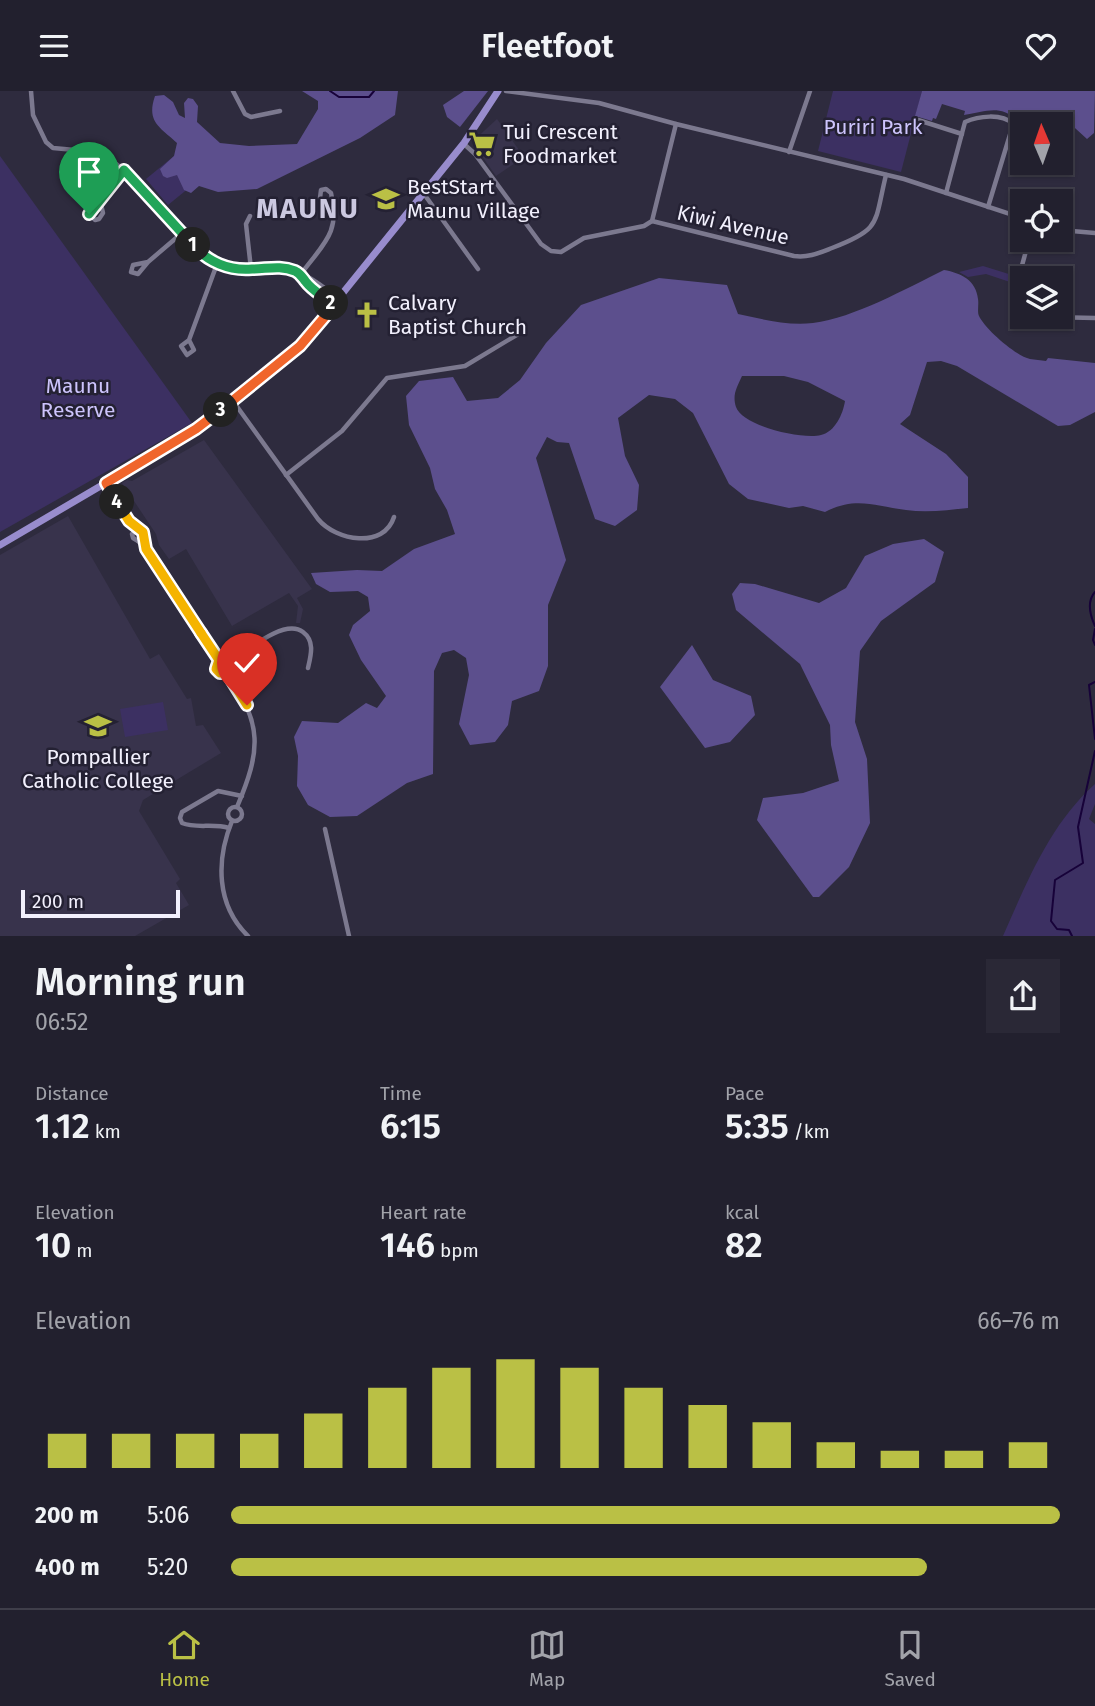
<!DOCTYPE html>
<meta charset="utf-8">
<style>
:root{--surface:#22202e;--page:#2a2836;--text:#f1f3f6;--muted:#a2a3aa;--line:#3f3e4a;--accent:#bac045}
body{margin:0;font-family:"Fira Sans",sans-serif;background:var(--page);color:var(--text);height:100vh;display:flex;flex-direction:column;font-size:26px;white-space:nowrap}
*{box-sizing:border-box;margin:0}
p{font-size:23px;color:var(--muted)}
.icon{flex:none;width:38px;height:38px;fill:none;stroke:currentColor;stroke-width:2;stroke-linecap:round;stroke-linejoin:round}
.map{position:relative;height:845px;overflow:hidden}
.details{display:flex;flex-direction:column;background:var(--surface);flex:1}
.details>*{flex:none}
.needle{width:46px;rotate:358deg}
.tools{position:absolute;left:1010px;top:21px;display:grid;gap:14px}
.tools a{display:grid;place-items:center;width:63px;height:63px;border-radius:0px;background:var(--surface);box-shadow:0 2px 5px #0004,0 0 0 2px var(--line);font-size:35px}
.scale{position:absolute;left:21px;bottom:18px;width:159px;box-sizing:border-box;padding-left:7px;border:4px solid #f2f0fd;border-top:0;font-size:19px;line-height:24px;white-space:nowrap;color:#f2f0fd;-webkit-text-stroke:5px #242133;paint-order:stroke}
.pin{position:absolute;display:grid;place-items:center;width:60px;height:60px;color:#fff;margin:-72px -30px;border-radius:50% 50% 50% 0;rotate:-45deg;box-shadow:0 0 7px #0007}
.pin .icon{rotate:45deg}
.km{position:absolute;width:35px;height:35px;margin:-18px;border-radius:50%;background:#222;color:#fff;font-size:19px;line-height:35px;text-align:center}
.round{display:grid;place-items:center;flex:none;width:74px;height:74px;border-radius:0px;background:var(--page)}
.summary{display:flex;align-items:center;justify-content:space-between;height:119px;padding:0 35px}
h1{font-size:38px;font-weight:600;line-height:52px}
.stats{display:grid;grid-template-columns:repeat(3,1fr);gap:10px;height:119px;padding:7px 35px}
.stats div{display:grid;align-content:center}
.stats b{font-size:35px;font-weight:600}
.stats small{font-size:19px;font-weight:400}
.stats p{font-size:19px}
.chart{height:196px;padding:14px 35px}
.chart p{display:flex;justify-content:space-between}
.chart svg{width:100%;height:126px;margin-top:7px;stroke:var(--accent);stroke-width:6}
ul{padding:0 35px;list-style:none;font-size:23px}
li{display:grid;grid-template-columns:112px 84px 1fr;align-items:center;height:52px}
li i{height:18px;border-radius:9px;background:var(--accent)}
header{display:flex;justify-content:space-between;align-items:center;height:91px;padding:0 35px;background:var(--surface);font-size:32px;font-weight:600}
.menu{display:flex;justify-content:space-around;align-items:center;height:98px;border-top:2px solid var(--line);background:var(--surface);font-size:19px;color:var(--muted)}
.menu a{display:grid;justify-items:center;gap:4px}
.menu .selected{color:var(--accent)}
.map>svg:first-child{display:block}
</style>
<header><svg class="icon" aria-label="menu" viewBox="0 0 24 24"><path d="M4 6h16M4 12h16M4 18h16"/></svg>Fleetfoot<svg class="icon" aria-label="heart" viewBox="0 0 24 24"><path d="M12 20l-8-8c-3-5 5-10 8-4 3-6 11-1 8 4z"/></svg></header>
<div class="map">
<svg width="1095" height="845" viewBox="0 0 1095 845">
<rect width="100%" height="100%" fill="#2e2b3e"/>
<g fill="#38334c">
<path d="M497,28l27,38 -28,19 -24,-34z"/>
<path d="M204,349l108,149 -15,9 6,11 -3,14h-4l2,-17 -9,-13 -57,33 -46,-77 -17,10 -10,-14 -3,-11 -34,-51 5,-3 5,1z"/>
<path d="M68,425l82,143 9,-5 28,45 4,-1 5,28 7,-1 18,28 -78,47 -4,11 41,68 -4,4 13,22 -54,31h-135v-381z"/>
</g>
<g fill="#3c3062">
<path d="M833,0h89l-21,81 -83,-21z"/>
<path d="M0,65l192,267 -192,109z"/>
<path d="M174,65l21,27 -27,22 -22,-26z"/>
<path d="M983,175l29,9 1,8 -27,-9 -18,3 -9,-5z"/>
<path d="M163,611l5,28 -43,7 -5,-28z"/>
<path d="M1095,693v20l-6,15 6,5v112h-92c24,-54 47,-112 92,-152z"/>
</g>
<g fill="#5c4f8d" fill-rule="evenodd">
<path d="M302,0h96l-3,24 -35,23 -103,51 -39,3 -19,-6 -8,7 -7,-3 -7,-15 -10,3 -4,-2 -3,-7 14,-13 3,-13c-17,-16 -31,-21 -22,-47l9,-1 9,7 6,13 6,3 -1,-15 4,-5 5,1 5,7 -1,16 23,21 29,3 48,-2 21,-35v-8z"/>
<path d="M464,0h24l-28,36 -13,-10 -4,-12z"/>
<path d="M922,0h173l-1,42 -7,6 -23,-21 -22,3 -23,-6 -3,5c-16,-16 -31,-8 -52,-5l1,-4 -23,-7 -6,15 -3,-1 -1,3 -17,-5z"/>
<path d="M944,179c17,3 32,10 34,29 1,5 -1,13 1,17 6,13 37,40 51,43 5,1 11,1 16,2l2,-3 47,5v49l-25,13 -12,1 -101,-60 -16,-5 -14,1 -17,53 -10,9 46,30 22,23v31c-20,2 -41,5 -62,2 -32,-4 -50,-14 -81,2l-22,-6 -14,2 -41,-9 -19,-15 -36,-71 -18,-14 -26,-4 -31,23 7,38 14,29 -2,25 -22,16 -20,-7 -26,-76 -12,-1 -10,-5 -11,21 30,102 -18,45v61l-9,25 -27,10 -4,24 -13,17 -25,3 -11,-21 10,-49 -3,-17 -12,-8 -12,3 -8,18 -1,103 -26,9 -50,33 -27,1 -22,-12 -11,-19 1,-30 -4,-19 8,-16 36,2 28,-20 11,5 9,-12 -25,-36 -12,-25 4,-10 17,-14 -2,-14 -10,-6 -28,1 -14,-8 -5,-11 46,-3 25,1 32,-22 41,-15 -8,-24 -12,-21 -5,-21 -21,-43 -3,-29 13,-15 34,-4 14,24 31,-3 22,-18 26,-37 35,-38 78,-27 68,7 11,29c24,5 49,12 75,9 41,-5 94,-35 131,-53zM742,285h42l24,6 37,19c-2,13 -10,31 -24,34 -18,5 -79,-9 -85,-28 -4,-12 1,-20 6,-31z"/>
<path d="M924,448l20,13 -9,30 -54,39 -21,30 -5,71 12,37 3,64 -21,44 -30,30h-6l-56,-77 6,-22 40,-5 36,-12 -8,-36 -1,-20 -30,-61 -64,-54 -4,-16 8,-11 15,1 64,19 27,-15 19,-32 28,-12z"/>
<path d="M692,554l21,35 38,16 4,19 -25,27 -25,6 -45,-61z"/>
</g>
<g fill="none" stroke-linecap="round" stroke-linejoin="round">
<g stroke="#170239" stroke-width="2">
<path d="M330,0l9,6h30l5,-6"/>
<path d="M1095,501c-9,10 -5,23 0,34"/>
<path d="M1095,538l-2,11 2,5"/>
<path d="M1095,591l-6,3 6,54"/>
<path d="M1072,845l-3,-6 -12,-1 -6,-8 4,-41 28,-17 -5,-36 17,-76"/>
</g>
<g stroke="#7c798f" stroke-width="4.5">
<path d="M31,0l2,24 13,27 7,6 33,3 29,12 16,13 77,83c25,14 42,7 69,8 24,1 44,18 62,32"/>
<path d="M233,0l12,23 6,3 29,-6"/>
<path d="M506,0l93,12 77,21 228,55 118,39"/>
<path d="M918,29l44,14"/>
<path d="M464,53l11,10 66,90 10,7 10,1 23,-14 60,-12 8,-5 24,-97"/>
<path d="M789,61l21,-61"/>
<path d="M946,102l19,-71c13,-6 37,-9 48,2l-1,4 -24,79"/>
<path d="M424,103l54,75"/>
<path d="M100,109l3,13 -4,6 -4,1 -6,-6 1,-3 34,-41"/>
<path d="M250,125l-4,8 5,45"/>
<path d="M652,130l142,35c14,2 25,-3 38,-8 50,-19 42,-24 54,-73"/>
<path d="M1060,139l35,3"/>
<path d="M148,171l-10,12 -7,-2 2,-7 15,-3 34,-29"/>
<path d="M301,183c22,-30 40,-41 30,-81l-5,-4 -5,1 -1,8 12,7"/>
<path d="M303,185l3,6 28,24"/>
<path d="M1022,207l-4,-18 11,-40"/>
<path d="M1049,226l46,1"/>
<path d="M189,249l5,10 -7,5 -6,-9 8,-6 28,-76"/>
<path d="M233,310l85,118c18,22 66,30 76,-2"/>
<path d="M286,384l56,-44 45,-53 78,-12 55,-33"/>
<path d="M106,392l23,38 14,11v7l-5,2 -5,-3 -1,-4 6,-5"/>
<path d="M138,450l8,7 73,112"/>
<circle cx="223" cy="575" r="8"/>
<path d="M230,571c17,-11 54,-44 73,-30 12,9 8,23 5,36"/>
<path d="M227,582c36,52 34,77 10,134"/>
<circle cx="235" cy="723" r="7"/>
<path d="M232,730c-16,39 -16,84 16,115"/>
<path d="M229,737c-16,-5 -33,1 -47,-5l-2,-5 2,-6 36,-21 24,5"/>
<path d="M325,738l24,107"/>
</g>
<path stroke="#988ccd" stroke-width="7" d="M0,454l196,-115 104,-84 164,-203 34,-52"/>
</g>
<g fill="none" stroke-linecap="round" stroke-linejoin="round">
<g stroke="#fff" stroke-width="14">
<path id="split-1" d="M89,123l35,-44 69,75"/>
</g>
<g stroke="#fff" stroke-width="14">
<path id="split-2" d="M193,154c15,17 36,26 59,24 15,0 28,-4 43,2 6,3 7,6 11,11 6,8 17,14 25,21"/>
</g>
<g stroke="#fff" stroke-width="14">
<path id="split-3" d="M221,319l79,-64 34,-40 -3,-3"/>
</g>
<g stroke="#fff" stroke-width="14">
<path id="split-4" d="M117,411l-11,-19 90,-54 25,-19"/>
</g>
<g stroke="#fff" stroke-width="14">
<path id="split-5" d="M117,411l12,19 14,11 3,17 55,84"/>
</g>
<g stroke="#fff" stroke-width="14">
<path id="split-6" d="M201,542l18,27 -3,9 4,4h7l20,32"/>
</g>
<use href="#split-1" stroke="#22a559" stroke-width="9"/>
<use href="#split-2" stroke="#22a559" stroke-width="9"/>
<use href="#split-3" stroke="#f0652b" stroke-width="9"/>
<use href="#split-4" stroke="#f0652b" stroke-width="9"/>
<use href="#split-5" stroke="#f5b400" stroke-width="9"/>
<use href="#split-6" stroke="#f5b400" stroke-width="9"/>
</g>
<defs>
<g id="supermarket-bare" transform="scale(2.1)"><path d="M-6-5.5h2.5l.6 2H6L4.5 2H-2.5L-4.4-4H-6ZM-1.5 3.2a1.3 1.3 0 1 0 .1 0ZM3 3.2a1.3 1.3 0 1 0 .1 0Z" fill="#bac045" stroke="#242133" stroke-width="2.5" paint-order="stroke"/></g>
<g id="school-bare" transform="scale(2.1)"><path d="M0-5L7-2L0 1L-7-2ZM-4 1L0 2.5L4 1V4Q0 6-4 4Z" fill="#bac045" stroke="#242133" stroke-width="2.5" paint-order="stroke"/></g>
<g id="church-bare" transform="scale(2.1)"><path d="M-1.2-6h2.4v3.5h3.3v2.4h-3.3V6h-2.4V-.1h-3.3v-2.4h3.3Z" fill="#bac045" stroke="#242133" stroke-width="2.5" paint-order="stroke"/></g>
</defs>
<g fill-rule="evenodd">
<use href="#supermarket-bare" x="482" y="53"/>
<use href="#school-bare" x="386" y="108"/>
<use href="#church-bare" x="367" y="224"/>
<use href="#school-bare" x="98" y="635"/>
</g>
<g text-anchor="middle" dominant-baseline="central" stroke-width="5" stroke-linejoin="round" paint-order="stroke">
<g font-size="21" fill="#cdc4fc" stroke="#242133">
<text x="873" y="36">Puriri Park</text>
<text x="78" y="295">Maunu<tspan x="78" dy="24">Reserve</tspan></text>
</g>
<g font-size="21" fill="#f2f0fd" stroke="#242133" text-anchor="start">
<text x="503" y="41">Tui Crescent<tspan x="503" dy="24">Foodmarket</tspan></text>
<text x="407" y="96">BestStart<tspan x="407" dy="24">Maunu Village</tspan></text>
<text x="388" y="212">Calvary<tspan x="388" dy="24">Baptist Church</tspan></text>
<text x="98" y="666" text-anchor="middle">Pompallier<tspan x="98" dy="24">Catholic College</tspan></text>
</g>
<g font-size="21" fill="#f2f0fd" stroke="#242133">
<text transform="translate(733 134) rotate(13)">Kiwi Avenue</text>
</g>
<g font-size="28" font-weight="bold" letter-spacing="2" fill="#cbc8e0" stroke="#242133">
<text x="308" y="117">MAUNU</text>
</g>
</g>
</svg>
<div class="tools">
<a><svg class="needle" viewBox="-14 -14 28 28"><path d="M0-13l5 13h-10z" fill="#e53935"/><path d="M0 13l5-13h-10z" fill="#a2a3aa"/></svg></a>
<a><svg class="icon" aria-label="locate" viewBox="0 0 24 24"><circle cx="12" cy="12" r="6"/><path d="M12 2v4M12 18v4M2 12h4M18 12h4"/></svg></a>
<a><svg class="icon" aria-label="layers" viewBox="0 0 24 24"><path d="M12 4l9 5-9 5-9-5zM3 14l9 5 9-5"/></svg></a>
</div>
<div class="scale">200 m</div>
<div class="pin" style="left:89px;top:123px;background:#1e9e55"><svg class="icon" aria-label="arrive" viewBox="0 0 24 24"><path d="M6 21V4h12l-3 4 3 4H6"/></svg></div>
<div class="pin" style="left:247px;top:614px;background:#d93025"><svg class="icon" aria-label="check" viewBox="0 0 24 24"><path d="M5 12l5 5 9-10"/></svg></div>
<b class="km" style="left:193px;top:154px">1</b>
<b class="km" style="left:331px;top:212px">2</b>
<b class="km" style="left:221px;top:319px">3</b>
<b class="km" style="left:117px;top:411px">4</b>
</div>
<section class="details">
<div class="summary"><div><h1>Morning run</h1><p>06:52</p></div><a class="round"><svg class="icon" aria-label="share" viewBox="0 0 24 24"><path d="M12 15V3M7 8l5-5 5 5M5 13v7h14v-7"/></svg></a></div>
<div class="stats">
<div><p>Distance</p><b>1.12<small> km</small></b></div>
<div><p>Time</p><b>6:15</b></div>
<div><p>Pace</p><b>5:35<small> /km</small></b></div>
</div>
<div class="stats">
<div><p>Elevation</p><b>10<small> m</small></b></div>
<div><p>Heart rate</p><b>146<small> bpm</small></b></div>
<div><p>kcal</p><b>82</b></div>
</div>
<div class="chart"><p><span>Elevation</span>66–76 m</p>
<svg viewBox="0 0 160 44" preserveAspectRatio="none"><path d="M5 44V32M15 44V32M25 44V32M35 44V32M45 44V25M55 44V16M65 44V9M75 44V6M85 44V9M95 44V16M105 44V22M115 44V28M125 44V35M135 44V38M145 44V38M155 44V35"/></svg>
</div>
<ul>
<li><b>200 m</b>5:06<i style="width:100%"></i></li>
<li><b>400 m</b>5:20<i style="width:84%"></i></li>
</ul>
</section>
<nav class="menu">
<a class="selected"><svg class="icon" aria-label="home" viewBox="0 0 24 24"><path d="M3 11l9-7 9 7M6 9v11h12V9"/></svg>Home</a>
<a><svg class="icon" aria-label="map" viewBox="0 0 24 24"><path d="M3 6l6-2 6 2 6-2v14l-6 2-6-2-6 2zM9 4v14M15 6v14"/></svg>Map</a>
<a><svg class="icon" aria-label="saved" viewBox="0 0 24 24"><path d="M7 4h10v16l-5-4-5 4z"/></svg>Saved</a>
</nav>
